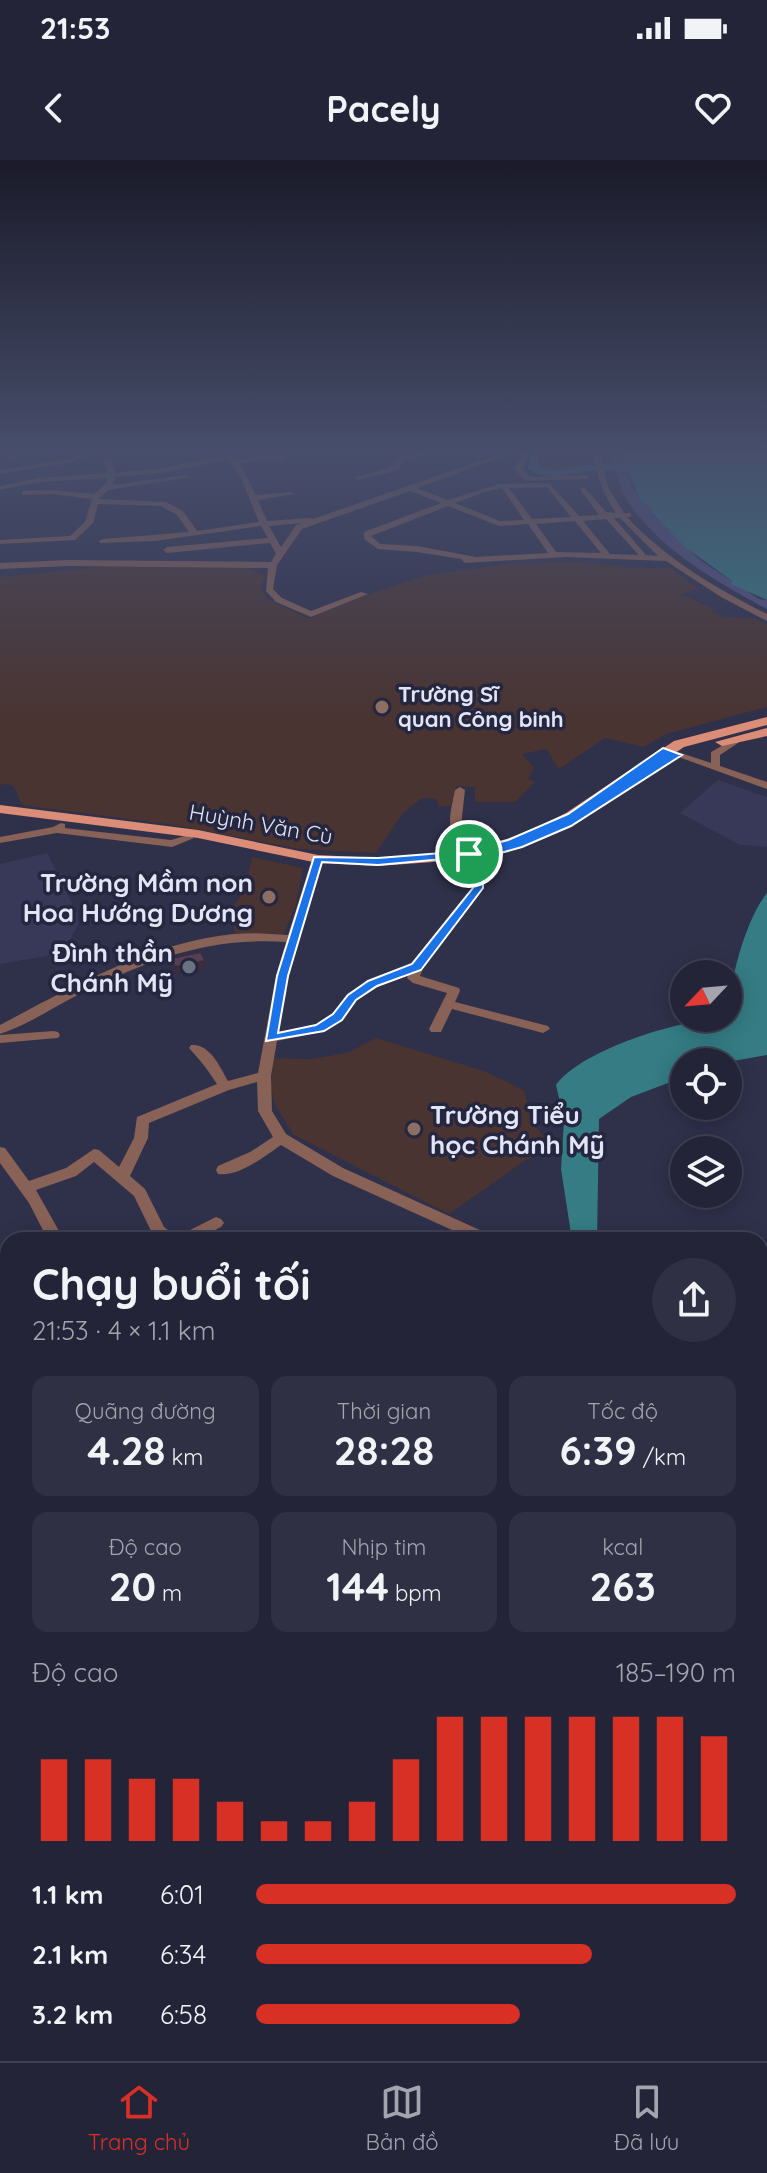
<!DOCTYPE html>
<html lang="vi">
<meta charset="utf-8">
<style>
:root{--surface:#232438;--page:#2f3043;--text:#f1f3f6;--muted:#a3a4ae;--line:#404153;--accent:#d93025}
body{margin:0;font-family:Quicksand,sans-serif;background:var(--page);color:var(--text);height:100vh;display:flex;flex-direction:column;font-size:30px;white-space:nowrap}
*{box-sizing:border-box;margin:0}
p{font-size:26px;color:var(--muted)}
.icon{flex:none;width:44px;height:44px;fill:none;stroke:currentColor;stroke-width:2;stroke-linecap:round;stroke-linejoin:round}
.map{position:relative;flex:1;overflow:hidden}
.details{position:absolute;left:0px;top:1072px;width:768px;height:830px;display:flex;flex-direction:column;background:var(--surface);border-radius:24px 24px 0 0;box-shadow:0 4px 20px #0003,0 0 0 2px var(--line)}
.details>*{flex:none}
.needle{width:52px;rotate:244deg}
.fabs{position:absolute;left:670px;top:800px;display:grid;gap:16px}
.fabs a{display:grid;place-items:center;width:72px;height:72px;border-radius:50%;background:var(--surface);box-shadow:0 4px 20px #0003,0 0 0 2px var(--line);font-size:40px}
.pin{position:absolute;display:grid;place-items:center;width:68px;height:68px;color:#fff;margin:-34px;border:4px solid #fff;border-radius:50%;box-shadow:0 2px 8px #0007}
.round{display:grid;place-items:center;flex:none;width:84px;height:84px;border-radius:42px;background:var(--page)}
.overview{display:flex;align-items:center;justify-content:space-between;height:136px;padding:0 32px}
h1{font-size:44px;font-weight:800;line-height:60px}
.stats{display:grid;grid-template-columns:repeat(3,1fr);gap:12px;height:136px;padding:8px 32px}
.stats div{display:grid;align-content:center;border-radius:16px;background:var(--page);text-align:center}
.stats b{font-size:40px;font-weight:800}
.stats small{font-size:22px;font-weight:400}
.stats p{font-size:22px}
.chart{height:224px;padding:16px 32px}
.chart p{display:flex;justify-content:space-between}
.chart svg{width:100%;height:144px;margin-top:8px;stroke:var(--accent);stroke-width:6}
ul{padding:0 32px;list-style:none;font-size:26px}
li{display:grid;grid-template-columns:128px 96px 1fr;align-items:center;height:60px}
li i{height:20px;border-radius:10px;background:var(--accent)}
.status{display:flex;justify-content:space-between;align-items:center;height:56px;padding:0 40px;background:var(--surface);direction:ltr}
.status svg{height:22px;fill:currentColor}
header{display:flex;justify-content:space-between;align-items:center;height:104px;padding:0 32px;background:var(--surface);font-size:36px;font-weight:800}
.dock{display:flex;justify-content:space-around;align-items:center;height:112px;border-top:2px solid var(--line);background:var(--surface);font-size:22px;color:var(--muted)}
.dock a{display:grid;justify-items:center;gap:4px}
.dock .active{color:var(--accent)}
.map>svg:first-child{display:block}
</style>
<div class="status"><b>21:53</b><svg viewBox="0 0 49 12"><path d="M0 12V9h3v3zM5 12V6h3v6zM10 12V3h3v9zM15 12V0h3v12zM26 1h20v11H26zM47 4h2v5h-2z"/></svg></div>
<header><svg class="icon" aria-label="back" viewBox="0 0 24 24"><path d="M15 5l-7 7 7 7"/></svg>Pacely<svg class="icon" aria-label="heart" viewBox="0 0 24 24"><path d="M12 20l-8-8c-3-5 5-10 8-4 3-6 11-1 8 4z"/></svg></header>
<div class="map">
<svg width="767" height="1901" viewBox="0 0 767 1901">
<rect width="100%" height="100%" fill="#2f304a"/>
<g fill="#383859">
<path d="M718,620l49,17v50l-27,-2 -60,-32z"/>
<path d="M47,693l30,60 1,11 -14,29 -64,11v-100z"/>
</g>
<g fill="#493432">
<path d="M538,291h55l2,13 -33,5h-18l-7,-5z"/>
<path d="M583,402l50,6h37l28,21 -18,5 34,15 -3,2 12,6 33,2 11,5v83l-101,27 -22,13 -39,-9 -46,31 -13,-20 -24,5 12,14 -6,11 7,3 -20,20h-40v-15l-19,-1 -5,20h-12l-3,-7 -14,-1 -19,15 -27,40 -76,-4 -126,-24 -152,-20 -8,-18 -6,-3 -8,1v-208l111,-11 136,2 20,8 -7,10 7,13 42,20 51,-22 67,-22 88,-12z"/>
<path d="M252,697l51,11 -7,36 -12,30 -49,-1 -2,-12 4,-9 -6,-3 14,-19z"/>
<path d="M376,878l108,33 40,19 9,33 19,24 -26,13 -77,54 -155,-79 -19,-30 -4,-17 2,-30 38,1 36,-6z"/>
</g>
<path fill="#505182" d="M611,291h13c4,21 7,49 29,58l-1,5 48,46 59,39 8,1v9c-50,-27 -111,-61 -141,-111 -8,-13 -12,-32 -15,-47z"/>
<g fill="#357c84">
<path d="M529,291h9l1,16 16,3 28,-5 43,-1 -2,-13h143v149l-36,-16 1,-3 -47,-34 -33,-34v-4l-13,-10 -11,-28c-13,0 -26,-2 -39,0 -22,3 -41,11 -61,-2l3,-15z"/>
<path d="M767,733v162l-39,7h-44v15l-53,20 -32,22 -2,121h-25l-11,-71 3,-49 -8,-35c26,-36 128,-67 172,-67 0,-33 18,-100 39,-125z"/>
</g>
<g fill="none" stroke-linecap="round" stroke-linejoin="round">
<g fill="#886157" fill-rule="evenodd">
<path d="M6,291h8l2,9h-6z"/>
<path d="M91,291h18l6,22 48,-5 64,-13 -3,-4h8l6,9 25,-5 21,1v4h-3l-18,-1 -23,5 16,31 35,-3 4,2 -37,6 9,21 42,-3 4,1 195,-68h11l-102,37 31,12 51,-16 50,-1 30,33 20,-1 -19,-26 4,-2 22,25 10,1c-14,-20 -19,-38 -23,-62h8l7,36 16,26h7v4h-4c40,43 89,71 140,97v7l-46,-24 -55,-36 -100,-4 -101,6 -4,-4 -44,-7 -39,-3 -14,-10v-7l77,-29 -31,-12 -108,38 -25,36 -4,24 9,9 29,13 50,-19 7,2 -57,23 -35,-15 -10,-11 2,-23 -200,-2 -68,3v-6l68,-3 203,2 5,-8 -6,-11 -103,10 -4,-3 4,-3 101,-9 -7,-12 -106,15 -55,2 -1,-2 4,-2 86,-7 -12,-17 -16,-9 -63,-2 -5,19 -18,17 -75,4v-4l70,-4 15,-14 7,-23 -40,-5 -27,1h-3v-4l30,-1 42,4 13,-12v-4l-69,4 -38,8v-4l38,-8 69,-5 -6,-22 -32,12 -69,11v-4l68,-11zM229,299l12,19 18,44 -62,9 -14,-20 -17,-9 -67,-3 9,-9 82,-13 -4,-2 -73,10 2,-8 48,-4zM547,327l24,30 -39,2 -23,-31zM502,328l22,32 -24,1 -45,-18 32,-12zM448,346l51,20 29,-2 20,29 -72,4 -59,-11 -37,-2 -9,-8zM614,358h6l38,38 -12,-1zM606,359l32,35 -1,1 -27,-1 -27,-33zM575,361l26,32 -45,-1 -20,-28zM303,363l-7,2 -15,22 -12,-21z"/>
<path d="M421,291h39l-21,5 -9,-2 -27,7 -4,9 -41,10 -4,-2 39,-12 4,-8z"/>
<path d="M520,291h8l1,6 -7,11 8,9 56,-2 4,2 -4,2 -61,2 -11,-13 7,-11z"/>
<path d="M736,578l5,3 -21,14v11l47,16v7l-94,-34 5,-3 33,11v-11z"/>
<path d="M460,627l5,3 -4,36 22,48 1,14 -61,80 -3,8 39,12 1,3 -5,11 93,24 2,3 -7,4 -91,-24 -11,23h-10l-2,-3 18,-36 -34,-10 -6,-5 1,-3 -30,12 -21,13 -15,20 -17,11 -48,10 -6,35 1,35 14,23 57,34 150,68 3,4h-22l-141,-64 -52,-31c-16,11 -42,32 -63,29l-2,-4 2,-4 32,-14 23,-15 -15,-26 -1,-29 -28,8 -80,33 -1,15 -18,38 15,13 19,38 8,6 14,-1 30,-15 5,2 3,4 -3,4 -25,13h-37l-6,-5 -19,-39 -40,-34 -18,14 -40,14 28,50h-16l-19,-37 -29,-40v-16l5,1 24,33 37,-13 28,-19 5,1 20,17 15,-29 3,-21 80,-33c-9,-14 -17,-24 -28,-36l2,-3c19,-2 29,22 37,36l30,-8 18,-97 10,-34c-82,-5 -141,19 -214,56 -23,12 -47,28 -72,36v-9c74,-39 149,-82 233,-91 19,-2 37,0 55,1l24,-76 6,-3 6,3 -36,117 -10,56 38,-7 16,-11 15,-20 21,-13 45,-17 59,-76c-2,-26 -15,-37 -21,-60 -3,-10 2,-27 4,-38z"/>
<path d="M61,663l4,1v4l106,12 17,-5 6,3 -22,9 -115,-14 -57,10v-6l53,-10z"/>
<path d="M53,871l5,1 2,3 -2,3 -58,5v-8z"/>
<path d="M0,1112l6,2 2,4v13h-8z"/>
</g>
<g fill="#dc8d78" fill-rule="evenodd">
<path d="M767,557v8l-83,22 -108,72 -26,13 -33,13 -70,16 -69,5 -60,-3 -120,-25 -198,-25v-8l198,25 120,25 60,3 69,-5 60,-14 33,-13 26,-13 108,-72z"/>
<path d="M767,568v8l-45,10 -7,-4z"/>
</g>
</g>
<path fill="#3c2d3c" d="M205,801l1,8 -30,6 -1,-8z"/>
<path fill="#564056" stroke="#3c2d3c" stroke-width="2" d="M201,792l4,9 -30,6 -3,-9z"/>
<linearGradient id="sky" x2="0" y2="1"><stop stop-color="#1a1a29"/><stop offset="0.52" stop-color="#474e6b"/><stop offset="1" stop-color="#474e6b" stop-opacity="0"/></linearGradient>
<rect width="767" height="557" fill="url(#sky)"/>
<path fill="#1a73e8" stroke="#fff" stroke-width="2" fill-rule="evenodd" d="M663,588l19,7 -111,71 -49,21 -46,13 7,14v14l-62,82 -44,16 -21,14 -14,20 -18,11 -58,10 11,-65 37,-119 64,1 90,-7 40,-11 60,-26zM465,697l7,17 1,14 -61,76 -44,17 -20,14 -15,19 -17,11 -38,8 10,-57 34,-114 56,3z"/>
<g fill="#8d6e63" stroke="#25263f" stroke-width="3">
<circle cx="382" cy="547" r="8"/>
<circle cx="269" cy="737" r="8"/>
<circle cx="414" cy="969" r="8"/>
</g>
<circle fill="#6b7280" stroke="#25263f" stroke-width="3" cx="189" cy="807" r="8"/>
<g text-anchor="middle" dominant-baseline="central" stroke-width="7" stroke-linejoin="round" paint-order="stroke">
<g font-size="22" font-weight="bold" fill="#e3e5f6" stroke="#25263f" text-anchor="start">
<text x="398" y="534">Trường Sĩ<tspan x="398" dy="25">quan Công binh</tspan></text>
</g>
<g font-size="22" fill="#e3e5f6" stroke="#25263f">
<text transform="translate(261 664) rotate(10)">Huỳnh Văn Cù</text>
</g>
<g font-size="26" font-weight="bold" fill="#e3e5f6" stroke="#25263f" text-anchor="end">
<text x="253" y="722">Trường Mầm non<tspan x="253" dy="30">Hoa Hướng Dương</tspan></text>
<text x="173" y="792">Đình thần<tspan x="173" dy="30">Chánh Mỹ</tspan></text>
<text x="430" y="954" text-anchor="start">Trường Tiểu<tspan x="430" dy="30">học Chánh Mỹ</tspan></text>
</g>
</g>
</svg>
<div class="fabs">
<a><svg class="needle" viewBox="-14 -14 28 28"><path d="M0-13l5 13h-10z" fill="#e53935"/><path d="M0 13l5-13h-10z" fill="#a3a4ae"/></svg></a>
<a><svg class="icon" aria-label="locate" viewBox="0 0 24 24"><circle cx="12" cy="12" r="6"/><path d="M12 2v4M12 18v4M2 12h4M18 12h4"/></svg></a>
<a><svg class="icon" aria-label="layers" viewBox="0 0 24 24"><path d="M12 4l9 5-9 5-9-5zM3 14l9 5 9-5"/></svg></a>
</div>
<div class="pin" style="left:469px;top:694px;background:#1e9e55"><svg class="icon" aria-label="arrive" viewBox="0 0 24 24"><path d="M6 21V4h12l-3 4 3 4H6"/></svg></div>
<section class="details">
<div class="overview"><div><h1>Chạy buổi tối</h1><p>21:53 · 4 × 1.1 km</p></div><a class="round"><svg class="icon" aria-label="share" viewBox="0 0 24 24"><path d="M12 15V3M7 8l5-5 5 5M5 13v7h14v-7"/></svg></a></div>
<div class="stats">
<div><p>Quãng đường</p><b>4.28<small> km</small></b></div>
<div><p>Thời gian</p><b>28:28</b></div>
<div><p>Tốc độ</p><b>6:39<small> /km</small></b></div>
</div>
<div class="stats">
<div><p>Độ cao</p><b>20<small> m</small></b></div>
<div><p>Nhịp tim</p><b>144<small> bpm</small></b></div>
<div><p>kcal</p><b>263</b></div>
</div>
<div class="chart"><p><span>Độ cao</span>185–190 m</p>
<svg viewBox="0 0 160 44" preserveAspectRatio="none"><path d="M5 44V19M15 44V19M25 44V25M35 44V25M45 44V32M55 44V38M65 44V38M75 44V32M85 44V19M95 44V6M105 44V6M115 44V6M125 44V6M135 44V6M145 44V6M155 44V12"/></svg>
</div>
<ul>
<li><b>1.1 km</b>6:01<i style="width:100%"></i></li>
<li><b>2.1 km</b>6:34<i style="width:70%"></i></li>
<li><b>3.2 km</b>6:58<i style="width:55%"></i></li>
</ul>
</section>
</div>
<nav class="dock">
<a class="active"><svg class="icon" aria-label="home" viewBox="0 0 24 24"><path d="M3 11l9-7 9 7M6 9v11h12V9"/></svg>Trang chủ</a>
<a><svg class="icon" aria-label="map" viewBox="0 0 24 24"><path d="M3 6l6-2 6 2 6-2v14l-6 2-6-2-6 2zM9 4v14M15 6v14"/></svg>Bản đồ</a>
<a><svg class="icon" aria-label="saved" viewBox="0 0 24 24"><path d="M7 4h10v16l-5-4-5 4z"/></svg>Đã lưu</a>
</nav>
